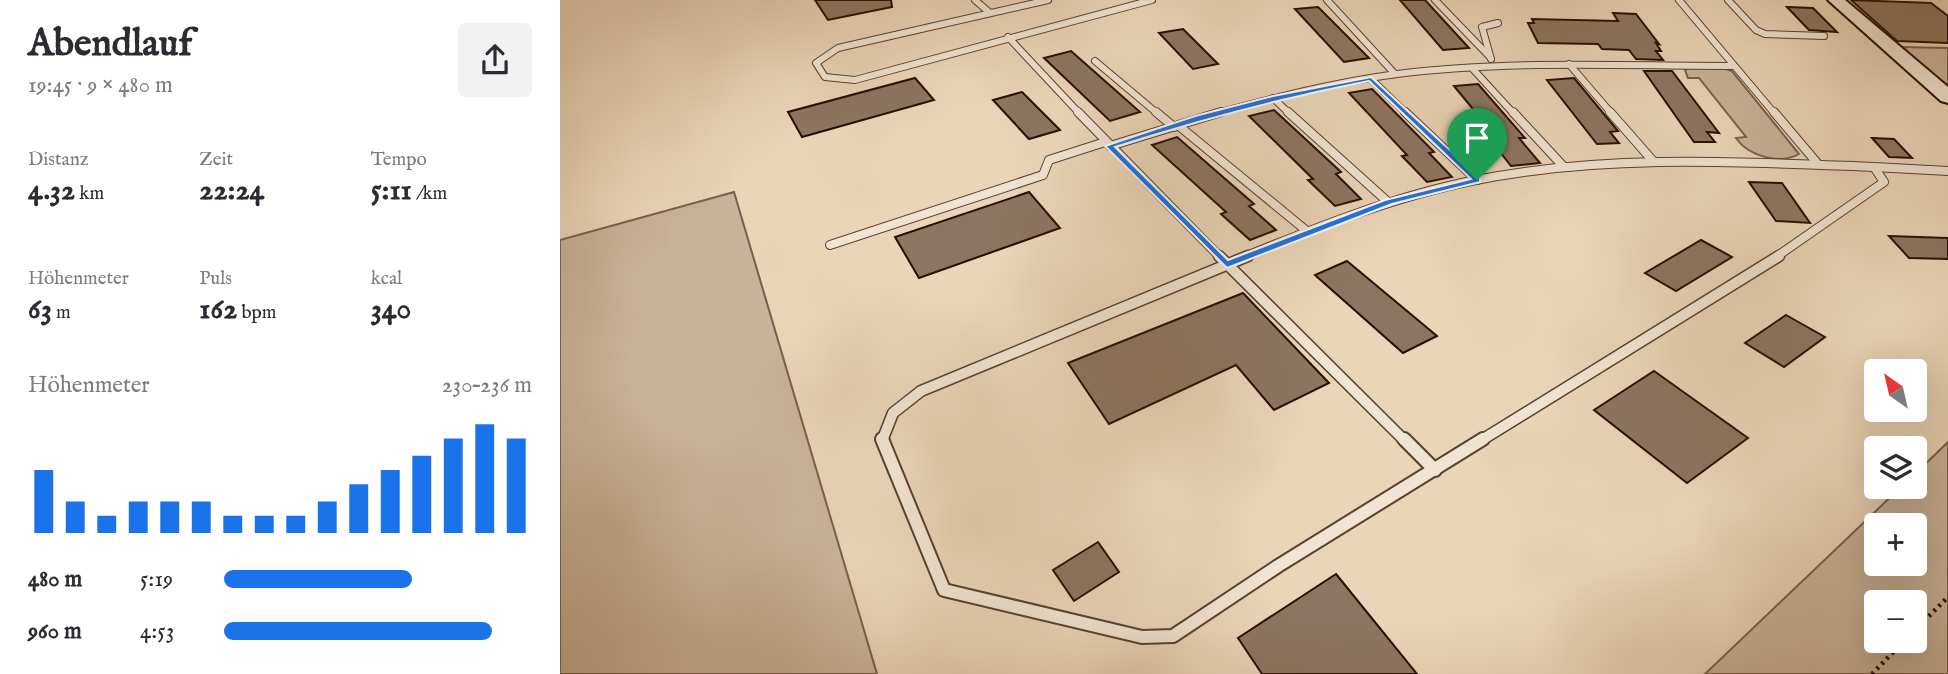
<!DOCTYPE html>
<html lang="de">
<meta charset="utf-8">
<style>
:root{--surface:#fff;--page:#f2f2f3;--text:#2b2b33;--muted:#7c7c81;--accent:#1a73e8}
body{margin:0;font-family:"IM FELL English",serif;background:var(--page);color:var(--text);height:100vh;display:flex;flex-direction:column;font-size:26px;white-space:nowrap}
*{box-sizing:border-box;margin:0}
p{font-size:23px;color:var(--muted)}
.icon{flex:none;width:38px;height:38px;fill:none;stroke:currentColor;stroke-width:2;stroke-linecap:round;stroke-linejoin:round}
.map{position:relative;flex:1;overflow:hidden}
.sheet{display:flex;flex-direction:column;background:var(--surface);width:560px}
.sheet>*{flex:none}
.needle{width:46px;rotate:326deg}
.fabs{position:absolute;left:1304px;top:359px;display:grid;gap:14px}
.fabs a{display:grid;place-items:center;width:63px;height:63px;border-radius:7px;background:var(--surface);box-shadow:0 7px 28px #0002;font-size:35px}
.pin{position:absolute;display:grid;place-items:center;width:60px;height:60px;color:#fff;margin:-72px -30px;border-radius:50% 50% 50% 0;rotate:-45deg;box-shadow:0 0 7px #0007}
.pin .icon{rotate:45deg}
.round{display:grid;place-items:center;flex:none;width:74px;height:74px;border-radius:7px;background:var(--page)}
.headline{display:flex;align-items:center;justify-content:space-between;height:119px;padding:0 28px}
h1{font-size:38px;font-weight:700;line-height:52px}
.figures{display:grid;grid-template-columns:repeat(3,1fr);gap:10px;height:119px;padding:7px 28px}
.figures div{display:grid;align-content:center}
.figures b{font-size:30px;font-weight:700}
.figures small{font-size:19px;font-weight:400}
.figures p{font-size:19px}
.chart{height:196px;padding:14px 28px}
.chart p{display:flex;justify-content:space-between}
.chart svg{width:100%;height:126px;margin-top:7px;stroke:var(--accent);stroke-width:6}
ul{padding:0 28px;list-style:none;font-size:23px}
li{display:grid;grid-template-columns:112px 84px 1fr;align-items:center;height:52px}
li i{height:18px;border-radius:9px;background:var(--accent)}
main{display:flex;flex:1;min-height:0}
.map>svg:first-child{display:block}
</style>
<main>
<section class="sheet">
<div class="headline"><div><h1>Abendlauf</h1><p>19:45 · 9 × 480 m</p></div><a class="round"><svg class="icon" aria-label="share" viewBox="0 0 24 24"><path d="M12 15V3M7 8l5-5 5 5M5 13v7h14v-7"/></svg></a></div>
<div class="figures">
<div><p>Distanz</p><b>4.32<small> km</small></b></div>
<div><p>Zeit</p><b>22:24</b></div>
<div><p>Tempo</p><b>5:11<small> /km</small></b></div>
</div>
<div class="figures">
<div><p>Höhenmeter</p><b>63<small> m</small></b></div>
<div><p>Puls</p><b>162<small> bpm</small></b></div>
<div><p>kcal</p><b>340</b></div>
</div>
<div class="chart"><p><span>Höhenmeter</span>230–236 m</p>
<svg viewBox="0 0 160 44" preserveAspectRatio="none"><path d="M5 44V22M15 44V33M25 44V38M35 44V33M45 44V33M55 44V33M65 44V38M75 44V38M85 44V38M95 44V33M105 44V27M115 44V22M125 44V17M135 44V11M145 44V6M155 44V11"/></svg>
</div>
<ul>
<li><b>480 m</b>5:19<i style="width:61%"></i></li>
<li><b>960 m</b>4:53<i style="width:87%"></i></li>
</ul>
</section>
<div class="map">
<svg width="1388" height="674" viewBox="0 0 1388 674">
<rect width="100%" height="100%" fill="#ebd5b9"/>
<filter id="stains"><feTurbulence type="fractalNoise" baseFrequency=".00286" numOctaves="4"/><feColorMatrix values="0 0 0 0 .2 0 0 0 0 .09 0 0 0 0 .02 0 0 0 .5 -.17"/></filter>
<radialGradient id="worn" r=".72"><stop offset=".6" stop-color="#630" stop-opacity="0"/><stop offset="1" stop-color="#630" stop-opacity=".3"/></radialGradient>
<g fill="#cab39a" stroke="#79604e" stroke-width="2" fill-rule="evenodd">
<path d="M1342,47l46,1v40z"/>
<path d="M1131,67l32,1 9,3 67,83c-19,11 -51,2 -63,-16l10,-1 -47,-59h-11l-3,-8z"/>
<path d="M174,192l143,482h-317v-434z"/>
<path d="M1388,442v232h-243l196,-187 13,-1 1,-12zM1354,525v39h-38v-39zM1354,602v38h-38v-38z"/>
</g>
<g fill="#8d7561" stroke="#280e01" stroke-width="2">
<path d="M255,0h76l1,7 -64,13z"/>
<path d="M840,0h25l44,48 -26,2z"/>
<path d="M1291,0l80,3 17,13v27l-51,-2z"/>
<path d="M758,7l51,51 -25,4 -49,-53z"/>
<path d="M1227,7l26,1 24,24 -28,-2z"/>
<path d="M1053,13l23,1 23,30 -3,-1 5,8h-5l7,9 -27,-1 -7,-9 -27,-1 -4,-5 -60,-1 -10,-20h6l-2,-4 86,2z"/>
<path d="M623,29l35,35 -25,5 -34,-36z"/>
<path d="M511,51l69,61 -30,9 -66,-63z"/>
<path d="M1084,71h28l47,62 -12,-1 8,10h-21z"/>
<path d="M355,78l19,22 -132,37 -14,-25z"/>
<path d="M1014,78l44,53 -8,1 9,11 -22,1 -50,-64z"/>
<path d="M918,84l47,54h-6l21,25 -29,3 -22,-28 7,-1 -42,-51z"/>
<path d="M812,89l62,63 -5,1 23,24 -25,5 -25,-26 5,-1 -58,-62z"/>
<path d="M462,92l38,38 -31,9 -36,-39z"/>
<path d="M714,110l67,62 -5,2 25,25 -26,7 -27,-26 5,-1 -64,-63z"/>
<path d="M617,137l77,67 -5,2 27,24 -26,10 -29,-26 5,-2 -74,-67z"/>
<path d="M1312,138l22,1 18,19 -23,-1z"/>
<path d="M1189,182l33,1 28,40 -34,-2z"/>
<path d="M469,192l31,36 -141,50 -24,-41z"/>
<path d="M1329,236l59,2v21l-39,-1z"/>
<path d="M1141,240l31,17 -56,34 -31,-18z"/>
<path d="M787,261l90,75 -34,17 -88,-78z"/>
<path d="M683,293l86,90 -55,27 -38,-45 -127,59 -41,-61z"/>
<path d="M1226,315l39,22 -41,30 -39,-24z"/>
<path d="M1094,371l94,67 -61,45 -93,-73z"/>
<path d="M538,542l21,30 -45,29 -21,-31z"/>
<path d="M776,574l81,100h-155l-24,-36z"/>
</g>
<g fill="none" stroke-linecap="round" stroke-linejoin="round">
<g stroke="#59402f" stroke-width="8">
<g id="lane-far3">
<path d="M415,0l15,13"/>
<path d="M488,0l-210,48 -22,15 9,14 30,3 297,-80"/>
<path d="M767,0l68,74"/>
<path d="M875,0l55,57"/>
<path d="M1119,0l96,114"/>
<path d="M1168,0l28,30 9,4 59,2"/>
<path d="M448,37l72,77"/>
<path d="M931,59l-9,-32 16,-4"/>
<path d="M535,61l63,53"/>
<path d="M1009,64l43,50"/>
<path d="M912,68l42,46"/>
<path d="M811,79l36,35"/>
<path d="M713,98l17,16"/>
<path d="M654,114c60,-16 121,-32 183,-40 111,-14 224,-8 336,-8"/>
</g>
</g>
<g stroke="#59402f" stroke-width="10">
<g id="lane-far2">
<path d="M518,112l142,145"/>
<path d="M596,112l18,15"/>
<path d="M728,112l100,90"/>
<path d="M845,112l72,68"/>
<path d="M953,112l50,54"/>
<path d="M1050,112l43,49"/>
<path d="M1214,112l44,52"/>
<path d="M619,126l129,106"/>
<path d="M550,146l111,-34"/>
<path d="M1314,167l74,4"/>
<path d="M270,245l213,-70 6,-15 56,-18"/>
<path d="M684,257c76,-31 152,-61 232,-77 130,-26 267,-18 398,-13"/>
<path d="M1216,257l108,-75 -10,-15"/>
</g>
</g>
<g stroke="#59402f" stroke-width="13">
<g id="lane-far1">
<path d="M659,256l186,185"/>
<path d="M322,441l11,-28 28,-22 327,-135"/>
<path d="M920,441l299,-185"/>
</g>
</g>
<g stroke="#59402f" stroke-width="16">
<g id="lane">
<path d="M322,439l62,151 198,47 31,-1 105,-70 205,-127"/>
<path d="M844,439l31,31"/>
</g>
</g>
<g stroke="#280e01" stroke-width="4">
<path id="secondary" d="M1268,0h17l103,87v16l-7,-2z"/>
</g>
<g stroke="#280e01" stroke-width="4.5" stroke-dasharray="2.5 4.5" stroke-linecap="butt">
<path d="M1354,631l34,-34"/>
<path d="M1312,674l33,-34"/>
</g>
<use href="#lane-far3" stroke="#f2e4d2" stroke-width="6"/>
<use href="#lane-far2" stroke="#f2e4d2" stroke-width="8"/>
<use href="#lane-far1" stroke="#f2e4d2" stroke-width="10"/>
<use href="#lane" stroke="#f2e4d2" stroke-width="12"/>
<use href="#secondary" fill="#f2e4d2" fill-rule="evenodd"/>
</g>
<path fill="#1a73e8" stroke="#fff" stroke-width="2" fill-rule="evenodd" d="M811,77l109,101v4l-88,22 -165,64 -122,-122 90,-30 78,-20zM809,81l102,98 -86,21 -157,60 -113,-113c84,-27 167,-49 254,-66z"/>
<rect width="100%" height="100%" filter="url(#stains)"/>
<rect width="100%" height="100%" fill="url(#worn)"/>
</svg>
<div class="fabs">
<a><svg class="needle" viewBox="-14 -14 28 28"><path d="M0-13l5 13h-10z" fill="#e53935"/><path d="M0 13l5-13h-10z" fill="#7c7c81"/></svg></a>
<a><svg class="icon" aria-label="layers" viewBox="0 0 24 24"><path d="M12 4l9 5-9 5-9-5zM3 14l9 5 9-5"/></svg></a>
<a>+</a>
<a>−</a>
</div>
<div class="pin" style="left:917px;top:180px;background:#1e9e55"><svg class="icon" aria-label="arrive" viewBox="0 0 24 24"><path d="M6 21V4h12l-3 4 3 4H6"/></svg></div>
</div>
</main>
